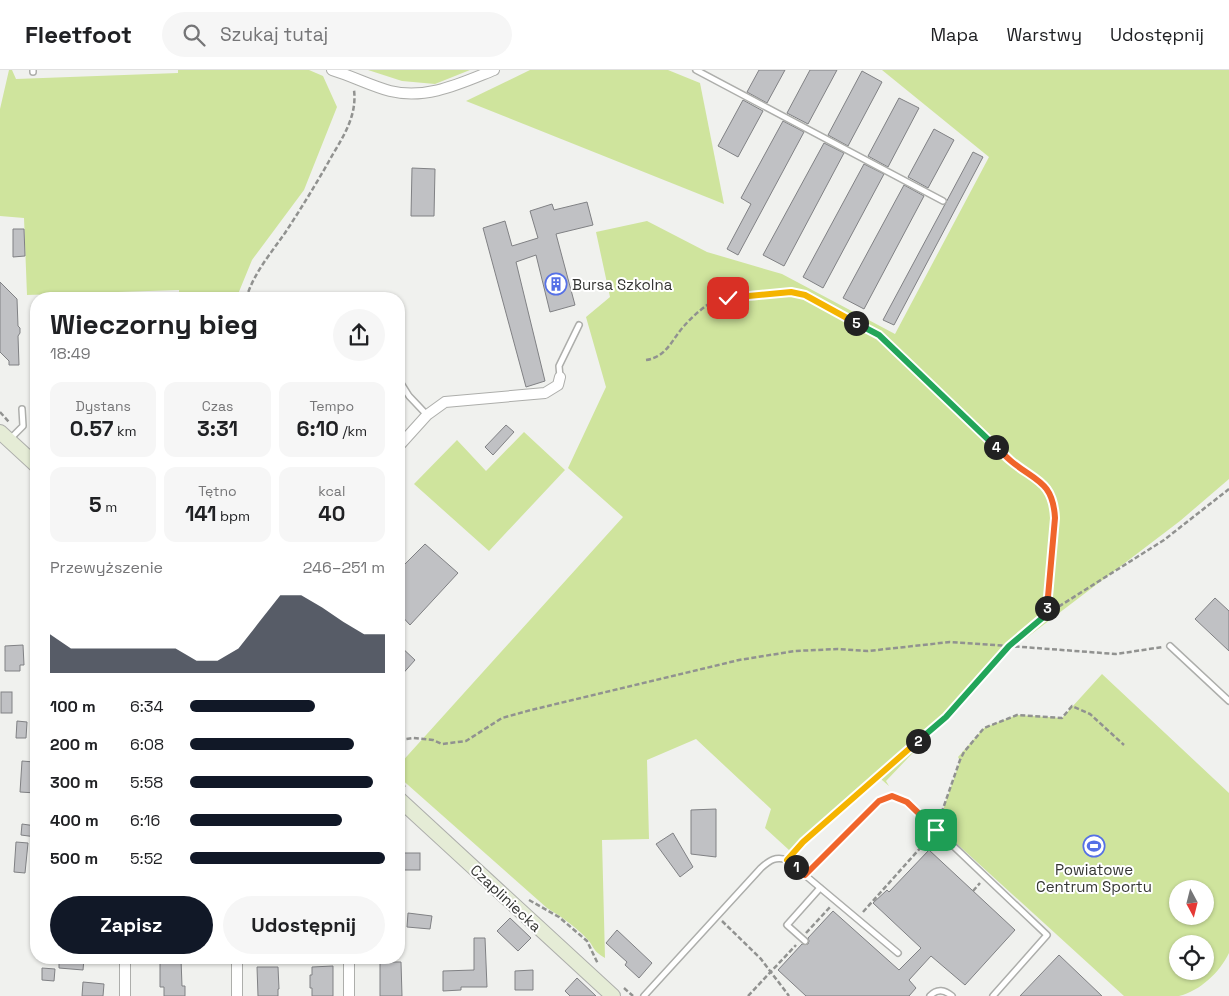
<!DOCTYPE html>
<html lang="pl">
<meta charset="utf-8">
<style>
:root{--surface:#fff;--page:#f6f6f6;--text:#202124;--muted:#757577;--line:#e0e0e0;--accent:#111827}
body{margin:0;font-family:"Space Grotesk",sans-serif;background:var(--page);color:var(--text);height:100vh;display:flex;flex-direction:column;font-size:19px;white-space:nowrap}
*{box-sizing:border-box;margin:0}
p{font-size:16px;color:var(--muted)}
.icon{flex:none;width:28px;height:28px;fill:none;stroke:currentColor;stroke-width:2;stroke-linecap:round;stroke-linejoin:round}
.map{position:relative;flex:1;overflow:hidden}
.side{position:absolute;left:30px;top:222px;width:375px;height:672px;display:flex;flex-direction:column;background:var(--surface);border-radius:20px;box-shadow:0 1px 4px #0004}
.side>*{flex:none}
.needle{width:32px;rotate:173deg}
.tools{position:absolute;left:1169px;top:810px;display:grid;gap:10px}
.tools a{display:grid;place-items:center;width:45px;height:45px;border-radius:50%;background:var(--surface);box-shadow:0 1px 4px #0004;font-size:25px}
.pin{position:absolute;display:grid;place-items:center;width:42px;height:42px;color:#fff;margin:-21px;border-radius:10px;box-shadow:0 2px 8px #0006}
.km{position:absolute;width:25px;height:25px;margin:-12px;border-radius:50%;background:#222;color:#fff;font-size:14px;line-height:25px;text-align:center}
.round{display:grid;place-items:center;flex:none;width:52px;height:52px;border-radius:26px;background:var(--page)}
.overview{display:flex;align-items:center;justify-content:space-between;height:85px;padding:0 20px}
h1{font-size:28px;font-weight:700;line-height:38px}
.figures{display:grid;grid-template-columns:repeat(3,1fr);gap:8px;height:85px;padding:5px 20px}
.figures div{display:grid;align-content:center;border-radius:12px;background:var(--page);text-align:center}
.figures b{font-size:21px;font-weight:700}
.figures small{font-size:14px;font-weight:400}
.figures p{font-size:14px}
.chart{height:140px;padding:10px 20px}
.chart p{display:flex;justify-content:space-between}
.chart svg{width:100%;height:90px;margin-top:5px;fill:var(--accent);opacity:.7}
.primary-button{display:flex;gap:10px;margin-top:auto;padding:10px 20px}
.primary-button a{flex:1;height:58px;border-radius:30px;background:var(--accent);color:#fff;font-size:20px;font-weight:700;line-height:58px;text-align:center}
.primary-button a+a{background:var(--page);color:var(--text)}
ul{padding:0 20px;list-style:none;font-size:16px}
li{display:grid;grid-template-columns:80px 60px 1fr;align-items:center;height:38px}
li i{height:12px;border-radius:6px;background:var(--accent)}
header{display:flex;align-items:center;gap:30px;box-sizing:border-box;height:70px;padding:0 25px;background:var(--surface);border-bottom:1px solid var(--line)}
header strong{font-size:24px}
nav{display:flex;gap:28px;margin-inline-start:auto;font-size:18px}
.search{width:350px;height:45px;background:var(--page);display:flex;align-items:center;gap:12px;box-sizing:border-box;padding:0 18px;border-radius:28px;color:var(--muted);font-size:19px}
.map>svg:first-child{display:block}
</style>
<header>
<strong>Fleetfoot</strong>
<div class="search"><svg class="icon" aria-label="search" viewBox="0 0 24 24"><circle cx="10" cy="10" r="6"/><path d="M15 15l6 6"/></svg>Szukaj tutaj</div>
<nav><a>Mapa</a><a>Warstwy</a><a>Udostępnij</a></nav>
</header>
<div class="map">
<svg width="1229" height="926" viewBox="0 0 1229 926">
<rect width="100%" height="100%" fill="#f0f1ee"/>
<g fill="#cfe49d" fill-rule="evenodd">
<path d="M9,0h3l4,9 162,-6v-3h131l14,6 14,31 -33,83 -52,70 -16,39h-57v-9l-152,5 -3,-77 -24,-2v-107z"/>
<path d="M368,0h102l-35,14 -33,-3z"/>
<path d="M530,0h138l32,13 24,121 -258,-103z"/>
<path d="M882,0h347v409l-49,42 -167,127 -127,133 3,5 -14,-12 -86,76 -24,-22 6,-19 -75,-70 -49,21 2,79 -47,1 3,118c-11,-7 -9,-7 -16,-17 -9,-11 -30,-26 -42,-33l-148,-131v-12l224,-248 -55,-49 38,-81 -20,-70 24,-20 -14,-65 51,-11 60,31 75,22 113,60 94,-177z"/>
<path d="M524,362l41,38 -76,81 -75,-67 43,-44 29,31z"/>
<path d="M1102,604l127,119v160c-9,19 -29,38 -50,43 -14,0 -40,0 -55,0l-191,-174 10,-12 17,-49 -2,-4 26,-29 33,-13 45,3zM1178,819h27v27h-27zM1178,874h27v27h-27z"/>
</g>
<g fill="#c0c1c4" stroke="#808184">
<path d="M759,0h26l-18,33 -20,-11z"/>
<path d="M810,0h27l-29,54 -21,-11z"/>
<path d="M862,1l20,11 -34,64 -20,-11z"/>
<path d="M899,28l20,10 -31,59 -20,-11z"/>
<path d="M743,30l20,11 -25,46 -20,-11z"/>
<path d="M783,51l21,11 -66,123 -11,-6 24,-45 -10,-6z"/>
<path d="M934,59l20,11 -26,48 -20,-11z"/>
<path d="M824,73l20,10 -60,113 -21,-11z"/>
<path d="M973,82l10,5 -89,168 -11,-5z"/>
<path d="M864,94l20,10 -61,114 -20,-11z"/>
<path d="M412,98l23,1 -1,47h-23z"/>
<path d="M904,115l20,11 -60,113 -21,-11z"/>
<path d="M587,132l6,23 -37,9 19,71 -25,7 -14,-57 -20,7 29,119 -19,6 -43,-159 22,-7 7,25 26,-8 -8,-27 22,-7 2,6z"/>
<path d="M13,159h11l1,27 -12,1z"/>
<path d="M0,212l17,17 1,27 2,2v5l-2,3 1,29h-10v-4l-9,-9z"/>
<path d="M506,355l8,7 -21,23 -8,-8z"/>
<path d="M425,474l33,29 -48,52 -11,-12v-43z"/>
<path d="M1215,528l14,13v40l-34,-32z"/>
<path d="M23,575l1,20h-4v6h-15v-25z"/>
<path d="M399,575l16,15 -16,18z"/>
<rect x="1" y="622" width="11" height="21"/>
<path d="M17,651l10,1 -1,16h-10z"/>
<path d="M22,691l12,1 -1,13h3v18l-16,-1z"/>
<path d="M716,739v48l-25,-3v-44z"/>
<path d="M22,754l14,2v11l-15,-2z"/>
<path d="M673,763l20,34 -13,10 -24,-33z"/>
<path d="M16,772l12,1 -3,30 -11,-1z"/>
<path d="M929,780l86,80 -50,55 -34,-29 -22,24 7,8 -7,8h-103l-28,-26 24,-26h6l1,-3 -1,-3 25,-27 66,59 22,-22 -48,-45 14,-13 2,2z"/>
<rect x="400" y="783" width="20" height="17"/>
<path d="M408,843l24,3 -2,13 -23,-2z"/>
<path d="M510,848l21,20 -13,13 -21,-20z"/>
<path d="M617,860l35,33 -13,15 -14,-13 2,-3 -21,-19z"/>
<path d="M474,868h11l2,49h-26v3l-18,1v-20l31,-1z"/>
<path d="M1059,885l43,41h-82z"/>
<path d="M59,889h25l-1,11 -24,-2z"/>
<path d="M160,889h21l1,27h3v10h-21v-9h-4z"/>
<path d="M380,892h21l1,34h-22z"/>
<path d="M333,896v30h-21v-8h-2v-13h2v-8z"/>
<path d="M257,897h21l1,22h-1v7h-20z"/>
<path d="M42,898l13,1 -1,12 -12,-1z"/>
<path d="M533,900v20h-18v-19z"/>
<path d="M577,908l19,18h-26l-5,-5z"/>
<path d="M83,912l21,2 -1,12h-21z"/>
</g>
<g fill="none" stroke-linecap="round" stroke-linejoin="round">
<g stroke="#adaeab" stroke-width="8">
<g id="lane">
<path d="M696,0l247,131"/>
<path d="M33,2v-2"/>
<path d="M560,307l-1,-11 20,-41"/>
<path d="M399,310l10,16 18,19"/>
<path d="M9,370l14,-14 -1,-17"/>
<path d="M1170,576l59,55"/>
<path d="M805,805l74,-74 13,-5 15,6 140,133 -54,61"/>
<path d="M805,871l-18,-16 33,-37"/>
<path d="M644,926l117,-128c9,-8 15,-12 26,-8l111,93"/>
<path d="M930,926c7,-8 15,-6 22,0"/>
</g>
</g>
<g stroke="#adaeab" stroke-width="12">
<g id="street">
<path d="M332,0c20,6 39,16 58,21 37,9 71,-8 104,-21"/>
<path d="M399,376l28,-31 18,-13 100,-9 13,-8 2,-8"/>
<path d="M125,889v37"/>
<path d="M237,889v37"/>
<path d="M349,889v37"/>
</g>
</g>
<g stroke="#adaeab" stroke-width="16">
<g id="secondary">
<path d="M0,362l36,33"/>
<path d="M399,729l214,197"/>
</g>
</g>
<g stroke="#919290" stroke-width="2.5" stroke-dasharray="5 2.5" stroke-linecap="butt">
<path d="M246,229c7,-25 25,-46 39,-66 17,-26 33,-52 48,-79 12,-20 24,-40 21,-64"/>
<path d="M646,290c21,-3 26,-21 38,-34 8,-9 20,-20 30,-25 13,-6 75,-9 91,-6l74,40 131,126 33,21 11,23 1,13 -8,96"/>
<path d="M0,342l9,10"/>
<path d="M399,670l14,-2 20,2 9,4 24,-3 36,-23 29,-8 208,-50 56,-9 43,-2 30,2 82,-9 59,4 38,-32 117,-74 65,-51"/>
<path d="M399,711l6,6"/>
<path d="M939,750l21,-60 4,-8 20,-24 33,-13 45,3 10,-12 18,8 34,31"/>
<path d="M792,785l11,-13 143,-125 63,-71 107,8 47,-7"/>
<path d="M973,821l7,-8"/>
<path d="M529,830l30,17 28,24 11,23"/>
<path d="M863,842l68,-76"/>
<path d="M722,851l39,38 28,37"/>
<path d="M806,863l25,-27"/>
<path d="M624,918l9,8"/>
<path d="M748,926l48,-51"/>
</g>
<use href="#lane" stroke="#fff" stroke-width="5"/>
<use href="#street" stroke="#fff" stroke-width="10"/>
<use href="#secondary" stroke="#e5ecd6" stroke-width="14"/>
</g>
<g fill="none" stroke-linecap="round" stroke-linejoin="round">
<g stroke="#fff" stroke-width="10">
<path id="split-1" d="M796,797l9,8 74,-74 13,-5 15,6 29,28"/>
</g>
<g stroke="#fff" stroke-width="10">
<path id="split-2" d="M796,797l-9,-7 16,-18 115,-101"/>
</g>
<g stroke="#fff" stroke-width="10">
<path id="split-3" d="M918,671l28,-24 63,-71 38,-32v-6"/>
</g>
<g stroke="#fff" stroke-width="10">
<path id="split-4" d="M996,377c5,4 9,9 15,14 24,20 42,20 44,57l-8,90"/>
</g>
<g stroke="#fff" stroke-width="10">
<path id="split-5" d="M856,253l23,12 117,112"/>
</g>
<g stroke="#fff" stroke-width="10">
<path id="split-6" d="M728,228l63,-6 14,3 51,28"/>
</g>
<use href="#split-1" stroke="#f0652b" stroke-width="6"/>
<use href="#split-2" stroke="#f5b400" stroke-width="6"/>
<use href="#split-3" stroke="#22a559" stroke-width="6"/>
<use href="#split-4" stroke="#f0652b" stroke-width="6"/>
<use href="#split-5" stroke="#22a559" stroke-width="6"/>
<use href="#split-6" stroke="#f5b400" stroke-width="6"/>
</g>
<defs>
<g id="building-ring" transform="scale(1.125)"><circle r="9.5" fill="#fff" stroke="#5570e6" stroke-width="1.5"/><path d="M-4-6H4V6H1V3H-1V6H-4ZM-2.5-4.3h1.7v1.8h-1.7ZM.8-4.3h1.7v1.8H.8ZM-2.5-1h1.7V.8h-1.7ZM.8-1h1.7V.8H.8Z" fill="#5570e6"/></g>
<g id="stadium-ring" transform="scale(1.125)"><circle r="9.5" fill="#fff" stroke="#5570e6" stroke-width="1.5"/><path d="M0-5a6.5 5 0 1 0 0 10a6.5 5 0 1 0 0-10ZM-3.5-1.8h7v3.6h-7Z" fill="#5570e6"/></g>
</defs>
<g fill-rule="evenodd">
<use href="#building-ring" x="556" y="214"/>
<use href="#stadium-ring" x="1094" y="776"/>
</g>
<g text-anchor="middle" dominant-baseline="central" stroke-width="4" stroke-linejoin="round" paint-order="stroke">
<g font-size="15" fill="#353634" stroke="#fff" text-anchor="start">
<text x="572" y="214">Bursa Szkolna</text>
<text x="1094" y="799" text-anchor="middle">Powiatowe<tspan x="1094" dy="17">Centrum Sportu</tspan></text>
</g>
<g font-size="15" fill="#353634" stroke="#fff">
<text transform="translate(506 828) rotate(43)">Czapliniecka</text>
</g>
</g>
</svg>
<div class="tools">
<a><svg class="needle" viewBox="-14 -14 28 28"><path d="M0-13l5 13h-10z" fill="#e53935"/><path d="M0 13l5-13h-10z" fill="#757577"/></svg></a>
<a><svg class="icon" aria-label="locate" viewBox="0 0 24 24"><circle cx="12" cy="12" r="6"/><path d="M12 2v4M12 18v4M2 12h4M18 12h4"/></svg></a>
</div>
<div class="pin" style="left:936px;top:760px;background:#1e9e55"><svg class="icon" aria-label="arrive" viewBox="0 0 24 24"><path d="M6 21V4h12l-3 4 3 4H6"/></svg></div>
<div class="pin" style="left:728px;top:228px;background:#d93025"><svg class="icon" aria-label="check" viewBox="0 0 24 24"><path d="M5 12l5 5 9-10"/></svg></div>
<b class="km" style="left:796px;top:797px">1</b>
<b class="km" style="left:918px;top:671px">2</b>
<b class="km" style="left:1047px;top:538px">3</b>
<b class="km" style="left:996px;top:377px">4</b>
<b class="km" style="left:856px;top:253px">5</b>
<section class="side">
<div class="overview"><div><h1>Wieczorny bieg</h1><p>18:49</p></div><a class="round"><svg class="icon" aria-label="share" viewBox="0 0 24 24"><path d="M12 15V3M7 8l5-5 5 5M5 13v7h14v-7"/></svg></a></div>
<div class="figures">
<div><p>Dystans</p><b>0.57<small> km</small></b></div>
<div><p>Czas</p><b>3:31</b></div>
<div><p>Tempo</p><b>6:10<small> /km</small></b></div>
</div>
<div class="figures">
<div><b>5<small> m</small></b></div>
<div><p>Tętno</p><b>141<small> bpm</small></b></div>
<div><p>kcal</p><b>40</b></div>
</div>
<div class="chart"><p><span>Przewyższenie</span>246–251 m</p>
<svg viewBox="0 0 160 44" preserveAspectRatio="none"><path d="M0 44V25L10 32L20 32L30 32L40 32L50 32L60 32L70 38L80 38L90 32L100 19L110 6L120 6L130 12L140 19L150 25L160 25V44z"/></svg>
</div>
<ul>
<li><b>100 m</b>6:34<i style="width:64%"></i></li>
<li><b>200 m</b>6:08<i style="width:84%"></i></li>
<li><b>300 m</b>5:58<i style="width:94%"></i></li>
<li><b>400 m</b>6:16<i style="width:78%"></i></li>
<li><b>500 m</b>5:52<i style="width:100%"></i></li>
</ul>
<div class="primary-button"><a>Zapisz</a><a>Udostępnij</a></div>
</section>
</div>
